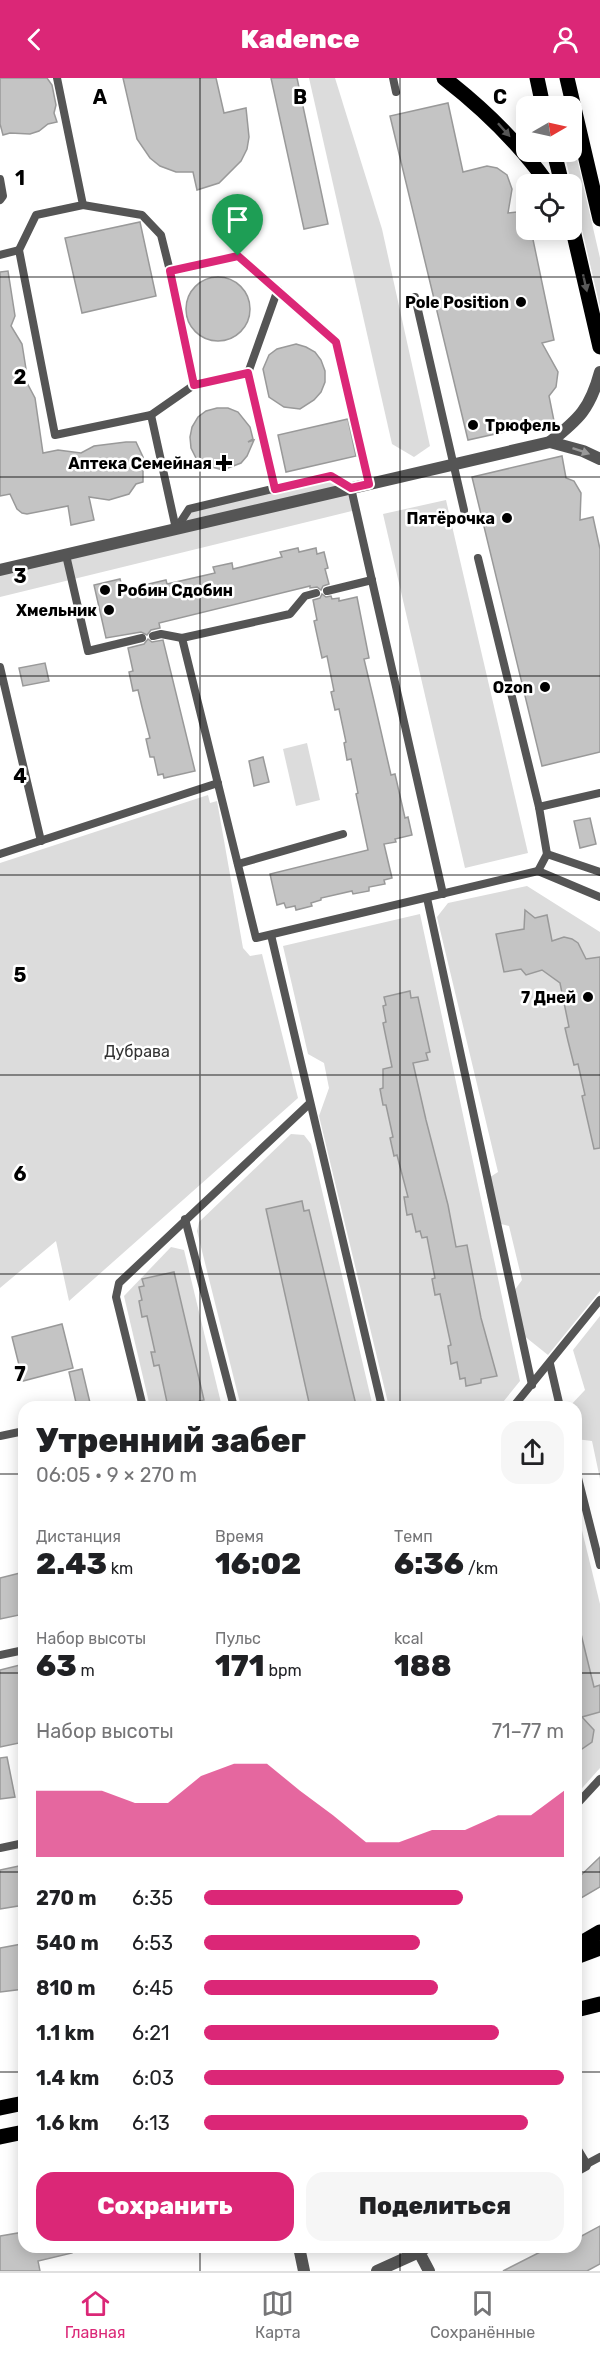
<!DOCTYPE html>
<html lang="ru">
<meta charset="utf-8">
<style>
:root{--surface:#fff;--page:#f6f6f6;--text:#202124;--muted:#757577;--line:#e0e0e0;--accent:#db2777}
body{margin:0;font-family:Rubik,sans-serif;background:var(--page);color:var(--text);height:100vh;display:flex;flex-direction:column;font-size:22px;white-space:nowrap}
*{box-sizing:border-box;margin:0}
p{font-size:20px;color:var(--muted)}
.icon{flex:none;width:33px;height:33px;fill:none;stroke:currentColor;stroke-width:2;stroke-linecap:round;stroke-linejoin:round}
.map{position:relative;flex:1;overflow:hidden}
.side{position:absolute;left:18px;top:1323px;width:564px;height:852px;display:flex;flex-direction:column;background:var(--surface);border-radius:18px;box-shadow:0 3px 15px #0003}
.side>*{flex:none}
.needle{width:39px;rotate:81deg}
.fabs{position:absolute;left:516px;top:18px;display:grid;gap:12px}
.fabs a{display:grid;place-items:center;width:66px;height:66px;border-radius:12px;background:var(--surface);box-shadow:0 3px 15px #0003;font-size:30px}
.pin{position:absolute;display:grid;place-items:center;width:51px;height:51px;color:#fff;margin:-62px -26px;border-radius:50% 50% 50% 0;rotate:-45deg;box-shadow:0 0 6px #0007}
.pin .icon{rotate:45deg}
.round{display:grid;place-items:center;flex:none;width:63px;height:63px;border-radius:18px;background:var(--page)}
.head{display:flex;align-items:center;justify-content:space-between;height:102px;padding:0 18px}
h1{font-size:33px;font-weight:800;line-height:45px}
.stats{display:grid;grid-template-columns:repeat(3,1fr);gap:9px;height:102px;padding:6px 18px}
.stats div{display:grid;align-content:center}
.stats b{font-size:30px;font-weight:800}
.stats small{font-size:16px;font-weight:400}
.stats p{font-size:16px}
.chart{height:168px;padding:12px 18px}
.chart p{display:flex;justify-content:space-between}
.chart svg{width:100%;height:108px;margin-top:6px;fill:var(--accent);opacity:.7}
.button{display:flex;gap:12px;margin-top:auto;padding:12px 18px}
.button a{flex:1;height:69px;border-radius:18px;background:var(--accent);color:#fff;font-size:24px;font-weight:800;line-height:69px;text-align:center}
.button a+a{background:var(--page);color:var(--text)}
ul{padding:0 18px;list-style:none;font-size:20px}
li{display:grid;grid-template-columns:96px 72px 1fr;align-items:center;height:45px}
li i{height:15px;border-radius:8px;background:var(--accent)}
header{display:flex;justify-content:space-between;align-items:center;height:78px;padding:0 18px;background:var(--accent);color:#fff;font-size:27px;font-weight:800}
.tabs{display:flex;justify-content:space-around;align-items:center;height:84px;border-top:2px solid var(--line);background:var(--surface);font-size:16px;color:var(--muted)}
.tabs a{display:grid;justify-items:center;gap:3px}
.tabs .active{color:var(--accent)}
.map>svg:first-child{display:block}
</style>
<header><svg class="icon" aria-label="back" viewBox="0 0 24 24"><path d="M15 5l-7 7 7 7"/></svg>Kadence<svg class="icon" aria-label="person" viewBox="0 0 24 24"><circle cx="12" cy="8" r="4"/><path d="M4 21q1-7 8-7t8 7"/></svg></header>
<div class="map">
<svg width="600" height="2193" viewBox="0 0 600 2193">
<rect width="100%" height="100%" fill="#fff"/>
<g fill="#dcdcdc">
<path d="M309,0h26l47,151 48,217 -16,11 -22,-13z"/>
<path d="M572,59l28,121v49l-36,-155h8z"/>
<path d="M331,397l20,13 5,22 -356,87v-27l176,-41 13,-20z"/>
<path d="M446,422l82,353 -63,15 -82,-354z"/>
<path d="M307,665l13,57 -24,6 -13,-57z"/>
<path d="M208,717l2,8 7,-2 26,147 7,8 12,-2 36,144 -229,203 -13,-60 -56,47v-425z"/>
<path d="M527,808l73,46v359l-52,64 -30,-24 -7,-36 11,-15 -13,-54 -16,-4 -9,-41 14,-9 -61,-255 11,-14z"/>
<path d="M420,836l100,467 -21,26h-110l-70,-291 10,-28 -5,-25 -16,-9 -25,-108z"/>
<path d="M291,1056l13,1 7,9 62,263h-132l-44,-176 2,-9z"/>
<path d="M171,1169l13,3 38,157h-72l-26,-111z"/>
<path d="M600,1238v163l-8,-38 -16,-2v-32h-7l16,-17 -12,-40z"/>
<path d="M576,1428l24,98v164l-24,27z"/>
</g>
<g fill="#c4c4c4" stroke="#999" stroke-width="1.5">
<path d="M0,0h47l5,7 4,20 -2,8 3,9 -9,2 -9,7 -9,3 -20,-1 -7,2 -3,-11z"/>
<path d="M123,0h93l8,35 22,-5 3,29 -2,12 -6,12 -22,22 -22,7 -4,-18h-17l-16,-6 -10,-8 -13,-19z"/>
<path d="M271,0h26l31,146 -24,5z"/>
<path d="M448,25l15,69 24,-6 10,2 10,7 5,14 -4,24 18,-2v19h5l23,110 -12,3 16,29 -2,15 -7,9 5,25 -86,19 -78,-324z"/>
<path d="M140,144l16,74 -74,17 -17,-75z"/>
<path d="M8,193l7,45 -4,10 11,18 4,25 -1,10 10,19 8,55 15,-3 23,3 13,-7 32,-4h10l7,15v25l-7,2 -7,10 -20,6 -20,-3 5,23 -23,5 -3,-19 -41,8 -5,-1 -5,-4 -7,-15 -10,2v-224z"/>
<circle cx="218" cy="231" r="32"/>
<path d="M296,266l10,3 9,5 6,8 4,11v11l-4,10 -7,8 -14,9 -16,-2 -15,-10 -6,-28 6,-14 8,-6z"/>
<path d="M217,330h11l10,4 12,15 3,12 -5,3 6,-2 -7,16 -6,7 -18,7 -19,-5 -8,-7 -5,-10 -1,-11 2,-10 6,-10 8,-6z"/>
<path d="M348,341l8,37 -70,16 -8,-37z"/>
<path d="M562,378l4,22 8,3 7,12 -1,27 13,-3 7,32v203l-58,14 -70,-289z"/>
<path d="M298,470l1,4 17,-4 1,6 7,-2 4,16 -3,1 4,15 -6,2 -2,4 -4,-3 -7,1v-2l-151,37 1,5 -9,2 -4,5 -6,-3 -35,6 -12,-53 26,-6 3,11 43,-10 1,4 48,-11 -2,-6 19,-4 1,6 49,-12 -2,-5z"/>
<path d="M322,516l4,3 5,-1 1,3 7,-1v3l18,-4 12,61 -5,1 10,42 17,74 4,-1 10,44 3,-1 4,18 -17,4 1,3 -12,2 8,34 -8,2 1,4 -16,3v4l-16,3 -1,-3 -31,7v2l-10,3 1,3 -16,4 -1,-4 -9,2 -2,-5 -7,2 -7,-31 98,-24 -12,-56 2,-1 -7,-34 -4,1 -3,-17 2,-1 -7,-33 -4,1 -4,-18 3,-1 -7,-35 -5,2 -8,-37 3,-1 -4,-20 7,-2z"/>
<path d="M148,561l4,3 11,-2 32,131 -31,7 -1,-4 -5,1 -4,-18h-4l-4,-18 4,-1 -8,-31 -4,-17 -5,1 -4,-19 4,-1 -5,-23 16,-4z"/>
<path d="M45,585l4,18 -26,5 -4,-18z"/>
<path d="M263,679l6,25 -15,4 -5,-25z"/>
<path d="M590,740l6,26 -16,4 -6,-27z"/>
<path d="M525,832l10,8 12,-3 5,26 12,-4 8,2 6,4 8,16 14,-2v191l-6,1 -12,-53 3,-1 -7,-31 -4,1 -6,-24 -3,-13 4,-1 -9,-44 -18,-13 -16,5 -5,-6 -17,3 -8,-38 28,-5z"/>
<path d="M410,913l1,7 7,-1 12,55 -4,1 2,7 -15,3 13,57 22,85 8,42 11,-2 14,73 16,58 -16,3v4l-15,3 -1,-8 -5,1 -3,-17 -6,2 -3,-18 3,-1 -11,-51 -5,1 -3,-16 3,-1 -8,-41 -5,1 -2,-7 -4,1 -4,-18 -5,1 -3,-18h4l-11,-42 -3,1 -4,-18 3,-1 -7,-32h-3l-3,-16 3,-1v-19l9,-2 -9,-44 3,-1 -3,-16 3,-1 -2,-8z"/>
<path d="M302,1123l2,10 5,-1 47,195 -11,2h-35l-44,-198z"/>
<path d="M174,1194l30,128 -5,1 1,6h-32l-9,-42 -5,1 -3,-14h4l-8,-36 -5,1 -3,-16 3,-1 -3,-13 5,-1 -2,-7z"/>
<path d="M62,1246l11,44 -50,13 -11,-44z"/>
<path d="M82,1291l9,38h-14l-8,-35z"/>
<path d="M24,1494v42l-24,5v-41z"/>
<path d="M581,1556l13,53 6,-2v27l-18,5 12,13 -2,12 -16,11v-118z"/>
<path d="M24,1586v78l-24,5v-77z"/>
<path d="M7,1679l8,40 -15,2v-41z"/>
<path d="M600,1779v30l-24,14v-21z"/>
<path d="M24,1787v40l-24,4v-39z"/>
<path d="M22,1866l2,45 -24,3v-44z"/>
<path d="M600,2148v38l-13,7h-84l47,-24h26v-8z"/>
<path d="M24,2154v15h48v6l-34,8 2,10h-40v-35z"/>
</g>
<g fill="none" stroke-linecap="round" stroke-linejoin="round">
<g stroke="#555" stroke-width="8">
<path d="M57,0l26,127 -47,10 -17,35 36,185 96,-20 25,114"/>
<path d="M393,0l3,14"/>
<path d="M0,101l3,17 -3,4"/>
<path d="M83,127l59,10 19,20 9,36"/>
<path d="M0,177l19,-5"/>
<path d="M415,219l49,213"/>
<path d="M248,295l30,-84"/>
<path d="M194,307l-24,-114 68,-15 98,86 33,142"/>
<path d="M151,337l43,-30 54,-12 27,116"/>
<path d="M176,451l13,-20 142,-34 20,13 92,406"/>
<path d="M66,477l22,96 54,-13"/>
<path d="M478,480l61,249 8,47"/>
<path d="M327,513l45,-11"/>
<path d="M316,515l-11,3 -15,18 -108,24 74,300 282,-67 62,26"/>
<path d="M153,558l8,-2 21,4"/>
<path d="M0,589l41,174"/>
<path d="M539,729l61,-14"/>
<path d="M0,776l218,-71"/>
<path d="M238,786l105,-30"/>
<path d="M538,793l9,-17 53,18"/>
<path d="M427,820l105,487"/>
<path d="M271,857l111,472"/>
<path d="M185,1141l49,188"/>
<path d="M550,1286l10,43"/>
<path d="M143,1329l-27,-110 3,-14 190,-179"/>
<path d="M513,1329l87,-107"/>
<path d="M0,1358l24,-5"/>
<path d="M576,1392l24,95"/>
<path d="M0,1577l24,-5"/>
<path d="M576,1727l24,-26"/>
<path d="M0,1770l24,-5"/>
<path d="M585,2087l15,-8"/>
</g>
<g stroke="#555" stroke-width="12">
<path d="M600,294c-10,37 -21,47 -50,70l33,9 17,8"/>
<path d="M0,492l550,-128"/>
<path d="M576,2072l9,15 -9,5"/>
<path d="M299,2169l5,24"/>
<path d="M427,2169l-8,5 10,19"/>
<path d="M377,2193l42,-19"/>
</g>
<g stroke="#000" stroke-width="15">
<path d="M444,0c40,31 75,65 104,106"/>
<path d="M537,0l6,28"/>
<path d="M567,0l33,141"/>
<path d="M554,74l8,32"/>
<path d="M572,148l28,121"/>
<path d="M576,1868l24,-14"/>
<path d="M576,1879l24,-9"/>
<path d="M576,1932l24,-6"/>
<path d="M0,2030l24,-5"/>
<path d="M0,2059l24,-5"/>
</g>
</g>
<defs><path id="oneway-solid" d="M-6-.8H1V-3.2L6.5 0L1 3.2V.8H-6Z" transform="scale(1.5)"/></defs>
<g fill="#595959">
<use href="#oneway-solid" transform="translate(504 52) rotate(48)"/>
<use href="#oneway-solid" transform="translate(585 205) rotate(77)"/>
</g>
<use fill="#999" href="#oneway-solid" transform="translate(581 373) rotate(19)"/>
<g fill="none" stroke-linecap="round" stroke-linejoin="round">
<g stroke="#fff" stroke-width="12">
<path id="route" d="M238,178l98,86 33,142 -18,4 -20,-12 -56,13 -27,-116 -54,12 -24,-114z"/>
</g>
<use href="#route" stroke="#db2777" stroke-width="8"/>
</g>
<path fill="none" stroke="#000" stroke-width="1.5" stroke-opacity="0.55" d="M200,0v1329M400,0v1329M0,199h600M0,399h600M0,598h600M0,797h600M0,997h600M0,1196h600M0,1396h24M576,1396h24M0,1595h24M576,1595h24M0,1794h24M576,1794h24M0,1994h24M576,1994h24M200,2169v24M400,2169v24"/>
<g fill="#000" stroke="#fff" stroke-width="2">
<circle cx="521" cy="224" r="6"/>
<circle cx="473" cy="347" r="6"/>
<path d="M221 376h6v6h6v6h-6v6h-6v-6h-6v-6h6z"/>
<circle cx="507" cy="440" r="6"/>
<circle cx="105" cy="512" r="6"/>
<circle cx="109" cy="532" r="6"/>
<circle cx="545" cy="609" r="6"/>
<circle cx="588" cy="919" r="6"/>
</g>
<g text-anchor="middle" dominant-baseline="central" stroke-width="5" stroke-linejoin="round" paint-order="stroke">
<g font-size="16" font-weight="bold" fill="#000" stroke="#fff" text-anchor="end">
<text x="509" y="224">Pole Position</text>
<text x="485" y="347" text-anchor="start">Трюфель</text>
<text x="212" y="385">Аптека Семейная</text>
<text x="495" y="440">Пятёрочка</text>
<text x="117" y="512" text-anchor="start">Робин Сдобин</text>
<text x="97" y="532">Хмельник</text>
<text x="533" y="609">Ozon</text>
<text x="576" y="919">7 Дней</text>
</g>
<g font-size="16" fill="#333" stroke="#fff">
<text x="137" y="973">Дубрава</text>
</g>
</g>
<g font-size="20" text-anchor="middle" font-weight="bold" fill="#000" stroke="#fff" stroke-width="5" stroke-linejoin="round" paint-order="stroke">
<text x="100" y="26">A</text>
<text x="300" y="26">B</text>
<text x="500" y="26">C</text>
<text x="20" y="107">1</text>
<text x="20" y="306">2</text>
<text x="20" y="505">3</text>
<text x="20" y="705">4</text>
<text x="20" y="904">5</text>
<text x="20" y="1103">6</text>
<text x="20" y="1303">7</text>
</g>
</svg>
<div class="fabs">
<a><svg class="needle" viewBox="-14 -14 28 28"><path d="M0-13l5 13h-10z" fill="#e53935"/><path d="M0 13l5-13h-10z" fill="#757577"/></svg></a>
<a><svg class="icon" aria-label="locate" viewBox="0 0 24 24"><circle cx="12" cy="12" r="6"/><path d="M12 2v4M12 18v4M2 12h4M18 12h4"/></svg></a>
</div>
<div class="pin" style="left:238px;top:178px;background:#1e9e55"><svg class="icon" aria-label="arrive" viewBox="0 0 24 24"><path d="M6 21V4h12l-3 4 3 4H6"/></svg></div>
<section class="side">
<div class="head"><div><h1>Утренний забег</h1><p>06:05 · 9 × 270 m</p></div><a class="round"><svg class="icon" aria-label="share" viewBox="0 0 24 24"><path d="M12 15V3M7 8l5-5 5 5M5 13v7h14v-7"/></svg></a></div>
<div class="stats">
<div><p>Дистанция</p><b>2.43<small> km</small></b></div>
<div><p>Время</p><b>16:02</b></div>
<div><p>Темп</p><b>6:36<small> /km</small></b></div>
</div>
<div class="stats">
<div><p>Набор высоты</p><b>63<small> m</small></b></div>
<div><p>Пульс</p><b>171<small> bpm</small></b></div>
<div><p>kcal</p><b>188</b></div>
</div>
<div class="chart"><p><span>Набор высоты</span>71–77 m</p>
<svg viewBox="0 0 160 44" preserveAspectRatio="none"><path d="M0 44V17L10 17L20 17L30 22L40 22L50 11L60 6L70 6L80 17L90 27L100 38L110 38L120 33L130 33L140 27L150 27L160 17V44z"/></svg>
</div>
<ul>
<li><b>270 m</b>6:35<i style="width:72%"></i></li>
<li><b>540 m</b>6:53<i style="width:60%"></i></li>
<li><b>810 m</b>6:45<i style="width:65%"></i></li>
<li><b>1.1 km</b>6:21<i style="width:82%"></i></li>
<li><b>1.4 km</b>6:03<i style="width:100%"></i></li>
<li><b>1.6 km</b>6:13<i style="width:90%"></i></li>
</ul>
<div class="button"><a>Сохранить</a><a>Поделиться</a></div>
</section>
</div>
<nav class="tabs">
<a class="active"><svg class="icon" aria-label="home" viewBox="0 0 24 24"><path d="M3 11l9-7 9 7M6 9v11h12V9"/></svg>Главная</a>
<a><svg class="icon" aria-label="map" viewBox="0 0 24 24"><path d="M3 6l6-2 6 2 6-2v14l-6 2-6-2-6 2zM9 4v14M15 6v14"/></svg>Карта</a>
<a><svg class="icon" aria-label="saved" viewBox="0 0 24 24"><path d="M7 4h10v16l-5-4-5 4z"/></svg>Сохранённые</a>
</nav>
